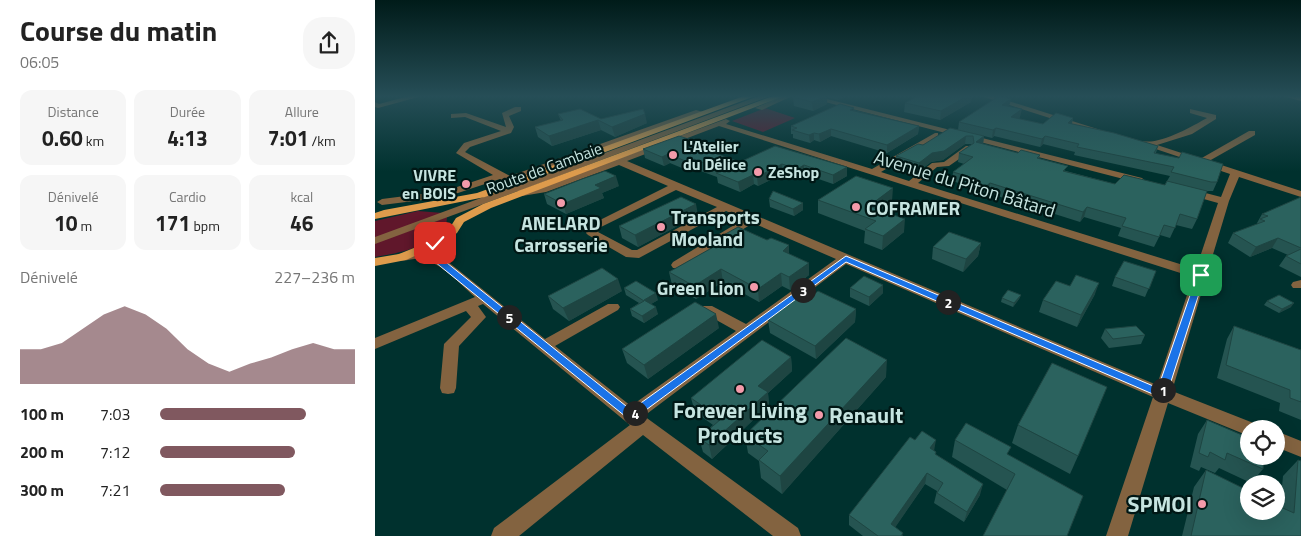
<!DOCTYPE html>
<html lang="fr">
<meta charset="utf-8">
<style>
:root{--surface:#fff;--page:#f6f6f6;--text:#222;--muted:#767676;--accent:#80585f}
body{margin:0;font-family:"Titillium Web",sans-serif;background:var(--page);color:var(--text);height:100vh;display:flex;flex-direction:column;font-size:19px;white-space:nowrap}
*{box-sizing:border-box;margin:0}
p{font-size:16px;color:var(--muted)}
.icon{flex:none;width:28px;height:28px;fill:none;stroke:currentColor;stroke-width:2;stroke-linecap:round;stroke-linejoin:round}
.map{position:relative;flex:1;overflow:hidden}
.panel{display:flex;flex-direction:column;background:var(--surface);width:375px}
.panel>*{flex:none}
.tools{position:absolute;left:865px;top:420px;display:grid;gap:10px}
.tools a{display:grid;place-items:center;width:45px;height:45px;border-radius:50%;background:var(--surface);box-shadow:0 5px 20px #0002;font-size:25px}
.pin{position:absolute;display:grid;place-items:center;width:42px;height:42px;color:#fff;margin:-21px;border-radius:10px;box-shadow:0 2px 8px #0006}
.km{position:absolute;width:25px;height:25px;margin:-12px;border-radius:50%;background:#222;color:#fff;font-size:14px;line-height:25px;text-align:center}
.round{display:grid;place-items:center;flex:none;width:52px;height:52px;border-radius:20px;background:var(--page)}
.overview{display:flex;align-items:center;justify-content:space-between;height:85px;padding:0 20px}
h1{font-size:28px;font-weight:700;line-height:38px}
.stats{display:grid;grid-template-columns:repeat(3,1fr);gap:8px;height:85px;padding:5px 20px}
.stats div{display:grid;align-content:center;border-radius:12px;background:var(--page);text-align:center}
.stats b{font-size:21px;font-weight:700}
.stats small{font-size:14px;font-weight:400}
.stats p{font-size:14px}
.chart{height:140px;padding:10px 20px}
.chart p{display:flex;justify-content:space-between}
.chart svg{width:100%;height:90px;margin-top:5px;fill:var(--accent);opacity:.7}
ul{padding:0 20px;list-style:none;font-size:16px}
li{display:grid;grid-template-columns:80px 60px 1fr;align-items:center;height:38px}
li i{height:12px;border-radius:6px;background:var(--accent)}
main{display:flex;flex:1;min-height:0}
.map>svg:first-child{display:block}
</style>
<main>
<section class="panel">
<div class="overview"><div><h1>Course du matin</h1><p>06:05</p></div><a class="round"><svg class="icon" aria-label="share" viewBox="0 0 24 24"><path d="M12 15V3M7 8l5-5 5 5M5 13v7h14v-7"/></svg></a></div>
<div class="stats">
<div><p>Distance</p><b>0.60<small> km</small></b></div>
<div><p>Durée</p><b>4:13</b></div>
<div><p>Allure</p><b>7:01<small> /km</small></b></div>
</div>
<div class="stats">
<div><p>Dénivelé</p><b>10<small> m</small></b></div>
<div><p>Cardio</p><b>171<small> bpm</small></b></div>
<div><p>kcal</p><b>46</b></div>
</div>
<div class="chart"><p><span>Dénivelé</span>227–236 m</p>
<svg viewBox="0 0 160 44" preserveAspectRatio="none"><path d="M0 44V27L10 27L20 24L30 17L40 10L50 6L60 10L70 17L80 27L90 34L100 38L110 34L120 31L130 27L140 24L150 27L160 27V44z"/></svg>
</div>
<ul>
<li><b>100 m</b>7:03<i style="width:75%"></i></li>
<li><b>200 m</b>7:12<i style="width:69%"></i></li>
<li><b>300 m</b>7:21<i style="width:64%"></i></li>
</ul>
</section>
<div class="map">
<svg width="926" height="536" viewBox="0 0 926 536">
<rect width="100%" height="100%" fill="#00312e"/>
<g fill="#60172b">
<path d="M390,108l30,10 -32,14 -31,-11z"/>
<path d="M43,211l25,2 -68,25v-17z"/>
<path d="M72,217l-1,10c-17,20 -46,26 -71,30v-14z"/>
</g>
<g fill="none" stroke-linecap="round" stroke-linejoin="round">
<g fill="#836340" fill-rule="evenodd">
<path d="M34,96h13l-44,12 -3,-1v-5l4,2z"/>
<path d="M384,96h11l-248,94 19,-3 185,-68 4,2 -4,3 146,45 63,-36h3v4l-57,35 28,9 23,-18 12,-1 22,-16h6v4l-23,16 -12,1 -19,16 278,86 22,-66 -32,-9 -1,-2 5,-3 31,8 9,-23 -92,-31 4,-2c18,4 49,-14 65,-23l-17,-5v-4l26,6v4l-24,15 -35,11 43,14 49,-28h6v4l-46,26 92,30v6l-62,-20 -10,24 -57,190 84,33 3,5h-10v7l-81,-33 -40,133h-22l47,-139 -307,-133 -202,152 154,112 3,8h-28l-130,-101 -124,101h-28l3,-8 136,-103 -147,-121 -5,2 8,11 -27,29 -3,42 -2,5 -6,1 -6,-1 -2,-5 4,-44 27,-27 -5,-6 -91,38v-11l100,-41c-15,-13 -34,-35 -54,-38 -8,-1 -15,3 -23,1l-2,-3 2,-3 22,-3 22,6 103,82 63,-35h10l2,3 -2,3 -63,36 76,60 105,-75 -34,-19 -2,-3 2,-3h10l34,18 90,-65 -83,-36 -72,45h-8l-2,-3 2,-3 71,-43 -18,-8 -87,47 -13,-1 -38,-22 -2,-2 4,-8 78,-39 -49,-21 -73,27 -24,4 -4,-1v-4l-143,53v-7l133,-49h-5l-2,-2 3,-5 -4,-2 -54,18 -64,8 -5,-3 5,-3 63,-8 48,-16 -37,-22 8,-10 37,-12 -36,-14 -14,1v-4l15,-1 40,14 -4,-14 13,-6h6v4l-12,5 5,11 -3,6 -41,14 -5,5 45,24 186,-66 7,2 -181,66 -9,4 -3,6zM344,126l474,151 -36,108 -530,-224zM301,190l41,17 -80,43h-5l-34,-18 3,-5z"/>
<path d="M407,96h10l-30,14 -7,-2z"/>
<path d="M427,96h13l327,82 2,2 -5,3z"/>
<path d="M606,96h12l117,37 -7,2z"/>
<path d="M910,96l16,1v4l-15,-4z"/>
<path d="M926,280v8h-8l-2,-3 2,-3z"/>
<path d="M901,431l25,10v16l-25,-10z"/>
</g>
<g fill="#de9b4c" fill-rule="evenodd">
<path d="M369,96h11l-270,101 -110,22v-6l9,-3 93,-17z"/>
<path d="M398,96h11l-293,112 -27,14 -7,11 -18,12 -33,15 -31,6v-8l24,-4 32,-13 18,-12 7,-11 27,-14z"/>
</g>
</g>
<g fill="#255451" fill-rule="evenodd">
<path d="M420,96h51l-8,4 -11,-3v7l-14,7 -19,-5 -1,-9z"/>
<path d="M596,102l-31,18 -36,-8 1,-9z"/>
<path d="M479,110l65,16 -1,8 -31,19 -56,-17 -11,6 -6,-2 -4,3 -17,-5v-4h-2v-8z"/>
<path d="M183,114l43,5 46,4 -32,14 -14,-7 -49,16 -14,-9 -3,-10 26,-6z"/>
<path d="M645,117l-2,2 25,5 30,-6 -1,6 86,22 -2,7 61,29 -4,9h-6l-10,28 -5,10 -16,-4 -6,13 -10,-3 -6,12 -36,-11 3,-8 -37,-11 -4,5 -92,-29 -4,4 -13,-4 1,-6 -20,-6 1,-9 11,-8 -6,-2 1,-9 13,-9h-7l-22,16 -12,2 -13,10 -22,-7v-9l62,-26 1,-8zM609,136l8,2 2,-2 46,11 3,-3 32,8 -1,3 96,21 -3,5 -2,4 -50,-1 -49,-13 -27,-12 1,-4 -22,-2 -35,-9z"/>
<path d="M323,142l1,6 41,14 107,5v9l-14,8 -29,-10 -7,4 -14,-4 -25,12 -4,-2 -14,8 -22,-9 -1,-6 -22,-8 -6,2 -19,-8 -6,3 -19,-8 -2,-9z"/>
<path d="M244,186l-17,7 2,5 -38,16 -19,-10 -3,-10z"/>
<path d="M926,197v80l-22,-11 7,-10 2,-1 -16,-7 -22,9 -22,-14 5,-10 25,-9 -1,-1 5,-9z"/>
<path d="M394,199l34,4v7l-9,6 -24,-9z"/>
<path d="M443,200l74,1 -12,9 24,22 -22,18 -18,-7 1,-12 -47,-18z"/>
<path d="M323,215l-60,32 -16,-9 -3,-12z"/>
<path d="M392,240l22,5v9l20,21 -19,15 -8,-4 -23,16 -36,-20 -27,17 -24,-14 -3,-13 43,-24 -1,-6z"/>
<path d="M606,243l-3,13 -15,16 -31,-13 1,-12z"/>
<path d="M781,271l-11,26 -33,-11 3,-9z"/>
<path d="M508,285v8l-14,13 -19,-9v-9z"/>
<path d="M249,288l34,12 -7,4 7,10 -14,9 -12,-7 -2,-7 9,-6 -13,-8z"/>
<path d="M247,291l-53,30 -16,-12 -5,-13z"/>
<path d="M720,294l-18,33 -38,-15 4,-12z"/>
<path d="M646,295l-2,4 -6,8 -12,-5 1,-4z"/>
<path d="M436,297l45,12 -1,13 -39,37 -46,-26 -2,-13 18,-14v-5z"/>
<path d="M892,301l24,6 -12,6 -15,-8z"/>
<path d="M859,326l67,24v70l-22,-9 1,-8 -63,-25 10,-39z"/>
<path d="M344,328l-71,51 -21,-16 -5,-14z"/>
<path d="M730,329l40,6 -4,9 -32,4 -8,-10z"/>
<path d="M416,357l1,14 -24,22 1,12 -57,54 -9,-7 -4,-14 14,-13 -18,-13 -4,-14z"/>
<path d="M511,377l-104,117 -21,-16 -2,-17 -11,-8 -3,-18z"/>
<path d="M832,420l56,49 -12,14 -32,-15 -4,5 -14,-6 -2,4 -9,-4 8,-33z"/>
<path d="M643,425l60,31 -8,18 -58,-31z"/>
<path d="M580,440l53,15 75,41 -76,-6 -55,-33z"/>
<path d="M559,451l2,1v3l44,40 -16,27 -30,-19 3,-12 -12,-7 -30,43 8,9h-40l-14,-11v-10z"/>
<path d="M923,460l3,76h-119l12,-49 12,-17 74,37 3,-31z"/>
</g>
<g fill="#1e4542">
<path d="M451,96h1v8l-14,7 -1,-9z"/>
<path d="M463,96h8l-8,4z"/>
<path d="M592,96h5l-1,6 -31,18 1,-9z"/>
<path d="M636,99l-2,8 -7,-2z"/>
<path d="M647,109l-2,8 -10,8 1,-8z"/>
<path d="M270,114l2,9 -32,14 -3,-10z"/>
<path d="M698,118l-2,8 -3,-3z"/>
<path d="M223,120l3,10 -49,16 -3,-10z"/>
<path d="M544,126l-1,8 -31,19v-8z"/>
<path d="M621,128l-2,8 -2,2 1,-8z"/>
<path d="M456,129v7l-11,6 -1,-8z"/>
<path d="M439,133v7l-4,3 -1,-8z"/>
<path d="M591,136l-1,8 -22,16 -12,2 -13,10 1,-9 13,-10z"/>
<path d="M609,136l-1,8 -7,-2z"/>
<path d="M670,136l-2,8 -3,3 2,-8z"/>
<path d="M323,142l2,9 -9,-6z"/>
<path d="M293,154l2,9 -6,3 -2,-9z"/>
<path d="M319,159l1,10 -6,2 -1,-9z"/>
<path d="M407,164l1,10 -25,12 -1,-9z"/>
<path d="M429,165v9l-7,4v-9z"/>
<path d="M472,167v9l-14,8v-9z"/>
<path d="M378,175l1,9 -14,8 -2,-10z"/>
<path d="M241,176l3,10 -17,7 2,5 -38,16 -3,-10 32,-19z"/>
<path d="M615,183l-2,10 -4,4 1,-10z"/>
<path d="M518,188l-1,13 -24,18 1,-13z"/>
<path d="M428,203v7l-9,6 -1,-7z"/>
<path d="M321,204l2,11 -60,32 -3,-12z"/>
<path d="M712,207l-3,10 -4,5 3,-10z"/>
<path d="M530,219l-1,13 -22,18 1,-14z"/>
<path d="M903,238l-6,10 -22,9 6,-10z"/>
<path d="M606,243l-3,13 -15,16 3,-13z"/>
<path d="M414,245v13l-6,-7z"/>
<path d="M434,263v12l-19,15 -1,-13z"/>
<path d="M346,269l2,13 -27,17 -2,-13z"/>
<path d="M406,273l1,13 -23,16 -1,-13z"/>
<path d="M243,279l4,12 -53,30 -6,-13z"/>
<path d="M724,283l-4,11 -18,33 4,-12z"/>
<path d="M508,285v8l-14,13v-9z"/>
<path d="M281,293l2,7 -12,7 -2,-7z"/>
<path d="M646,295l-2,4 -6,8 1,-4z"/>
<path d="M919,303l-3,4 -12,6 3,-4z"/>
<path d="M281,307l2,7 -14,9 -2,-7z"/>
<path d="M481,309l-1,13 -39,37 -1,-13z"/>
<path d="M341,314l3,14 -71,51 -4,-14z"/>
<path d="M416,357l1,14 -24,22 1,12 -57,54 -3,-14 49,-59z"/>
<path d="M512,360l-1,17 -104,117 -2,-18z"/>
<path d="M561,440l-2,11 -4,-3z"/>
<path d="M552,473l-2,11 -35,51 1,-11z"/>
<path d="M608,484l-3,11 -16,27 3,-10z"/>
</g>
<g fill="#2b625e" stroke="#1e4542">
<path d="M420,96h31l-14,6 -19,-5z"/>
<path d="M543,96h49l-26,15 -36,-8z"/>
<path d="M624,96l12,3 -9,6 20,4 -11,8 32,7 13,-11 17,5 -5,5 46,10 44,13 -4,7 25,5 3,-6 41,12 -6,18h-6l-40,-10 3,-5 -97,-20 2,-3 -34,-8 -3,3 -46,-11 -3,2 -34,-8z"/>
<path d="M465,104l14,4 -4,2 69,16 -32,19 -56,-16 -12,5 -5,-1 -5,2 -17,-5 5,-2 -6,-2z"/>
<path d="M205,109l21,10 42,-10 2,5 -33,13 -14,-7 -49,16 -14,-9 28,-7 -5,-6z"/>
<path d="M575,128l34,8 -8,6 42,11 3,-3 19,5 -3,3 31,8 -5,5 52,13 9,-9 41,10 2,-4 40,10 -10,28 -17,-5 -5,14 -11,-3 -5,12 -37,-11 4,-8 -39,-11 -4,5 -93,-29 -5,4 -12,-4 4,-4 -24,-7 20,-15 -14,-4 15,-10 -1,-7h-7l-22,15 -12,2 -13,10 -23,-7 22,-12 5,1z"/>
<path d="M304,136l19,6 -7,3 49,17 35,-16 72,21 -14,8 -29,-10 -7,4 -15,-5 -25,13 -4,-2 -15,7 -22,-9 6,-3 -28,-11 -6,3 -20,-8 -6,3 -19,-8z"/>
<path d="M230,171l11,5 -21,9 6,3 -38,16 -19,-10 38,-15z"/>
<path d="M481,176l37,12 -24,18 36,13 -22,17 -18,-7 11,-8 -58,-21z"/>
<path d="M398,191l30,12 -10,6 -24,-10z"/>
<path d="M306,197l15,7 -61,31 -16,-9z"/>
<path d="M926,197v51l-23,-10 -22,9 -23,-14 32,-12 -5,-2 8,-3 -6,-2z"/>
<path d="M363,227l29,13 4,-2 18,7 -6,6 26,12 -20,14 -8,-4 -23,16 -37,-20 -27,17 -25,-14 48,-27 -6,-3z"/>
<path d="M574,232l32,11 -15,16 -33,-12z"/>
<path d="M926,249v15l-15,-8z"/>
<path d="M749,261l32,10 -7,18 -34,-12z"/>
<path d="M227,268l16,11 -55,29 -15,-12z"/>
<path d="M701,275l23,8 -18,32 -38,-15 13,-19 14,5z"/>
<path d="M489,276l19,9 -14,12 -19,-9z"/>
<path d="M261,281l20,12 -12,7 12,7 -14,9 -12,-7 14,-8 -20,-13z"/>
<path d="M633,290l13,5 -7,8 -12,-5z"/>
<path d="M423,291l13,6 7,-6 38,18 -41,37 -47,-26 22,-17 -4,-2z"/>
<path d="M904,295l15,8 -12,6 -15,-8z"/>
<path d="M320,302l21,12 -72,51 -22,-16z"/>
<path d="M761,326l9,9 -32,4 -8,-10z"/>
<path d="M859,326l67,24v52l-11,-4v-8l-64,-25z"/>
<path d="M471,338l41,22 -107,116 -21,-16 9,-9 -23,-16z"/>
<path d="M387,340l29,17 -33,29 10,6 -59,53 -10,-7 22,-19 -30,-21z"/>
<path d="M677,363l55,24 -29,69 -60,-31z"/>
<path d="M832,420l42,18v18h15l-1,13 -36,-16 -2,7 -15,-8 -2,5 -9,-4z"/>
<path d="M591,423l45,24 -4,7 76,42 -16,40h-84l32,-62 -60,-34z"/>
<path d="M547,431l14,9 -6,8 6,4 -1,2 48,30 -16,28 -30,-19 6,-10 -16,-10 -36,51 12,9 -2,3h-23l-29,-21 61,-78 5,3z"/>
<path d="M923,460l3,1v75h-110l15,-66 43,21v20h27v-6l18,8z"/>
</g>
<linearGradient id="sky" x2="0" y2="1"><stop stop-color="#001b19"/><stop offset="0.56" stop-color="#264e57"/><stop offset="1" stop-color="#264e57" stop-opacity="0"/></linearGradient>
<rect width="926" height="172" fill="url(#sky)"/>
<path fill="#1a73e8" stroke="#fff" d="M57,242l6,1 4,16 189,151 215,-154 312,132 39,-113 4,-2 4,2 -38,119 -5,4 -316,-136 -215,159 -196,-159z"/>
<g fill="#f39aaa" stroke="#001715" stroke-width="2">
<circle cx="298" cy="155" r="5"/>
<circle cx="383" cy="172" r="5"/>
<circle cx="91" cy="184" r="5"/>
<circle cx="186" cy="203" r="5"/>
<circle cx="481" cy="207" r="5"/>
<circle cx="286" cy="227" r="5"/>
<circle cx="379" cy="287" r="5"/>
<circle cx="365" cy="389" r="5"/>
<circle cx="444" cy="415" r="5"/>
<circle cx="827" cy="504" r="5"/>
</g>
<g text-anchor="middle" dominant-baseline="central" stroke-width="4.5" stroke-linejoin="round" paint-order="stroke">
<g font-size="16" font-weight="bold" fill="#c6e4e0" stroke="#001715" text-anchor="start">
<text x="308" y="146">L'Atelier<tspan x="308" dy="18">du Délice</tspan></text>
<text x="393" y="172">ZeShop</text>
<text x="81" y="175" text-anchor="end">VIVRE<tspan x="81" dy="18">en BOIS</tspan></text>
</g>
<g font-size="16" fill="#c6e4e0" stroke="#001715">
<text transform="translate(169 168) rotate(-20)">Route de Cambaie</text>
</g>
<g font-size="19" fill="#c6e4e0" stroke="#001715">
<text transform="translate(590 183) rotate(17)">Avenue du Piton Bâtard</text>
</g>
<g font-size="19" font-weight="bold" fill="#c6e4e0" stroke="#001715" text-anchor="start">
<text x="491" y="207">COFRAMER</text>
<text x="296" y="216">Transports<tspan x="296" dy="22">Mooland</tspan></text>
<text x="186" y="222" text-anchor="middle">ANELARD<tspan x="186" dy="22">Carrosserie</tspan></text>
<text x="369" y="287" text-anchor="end">Green Lion</text>
</g>
<g font-size="22" font-weight="bold" fill="#c6e4e0" stroke="#001715">
<text x="365" y="410">Forever Living<tspan x="365" dy="25">Products</tspan></text>
<text x="454" y="415" text-anchor="start">Renault</text>
<text x="817" y="504" text-anchor="end">SPMOI</text>
</g>
</g>
</svg>
<div class="tools">
<a><svg class="icon" aria-label="locate" viewBox="0 0 24 24"><circle cx="12" cy="12" r="6"/><path d="M12 2v4M12 18v4M2 12h4M18 12h4"/></svg></a>
<a><svg class="icon" aria-label="layers" viewBox="0 0 24 24"><path d="M12 4l9 5-9 5-9-5zM3 14l9 5 9-5"/></svg></a>
</div>
<div class="pin" style="left:826px;top:275px;background:#1e9e55"><svg class="icon" aria-label="arrive" viewBox="0 0 24 24"><path d="M6 21V4h12l-3 4 3 4H6"/></svg></div>
<div class="pin" style="left:60px;top:243px;background:#d93025"><svg class="icon" aria-label="check" viewBox="0 0 24 24"><path d="M5 12l5 5 9-10"/></svg></div>
<b class="km" style="left:788px;top:390px">1</b>
<b class="km" style="left:573px;top:302px">2</b>
<b class="km" style="left:428px;top:290px">3</b>
<b class="km" style="left:260px;top:413px">4</b>
<b class="km" style="left:134px;top:317px">5</b>
</div>
</main>
